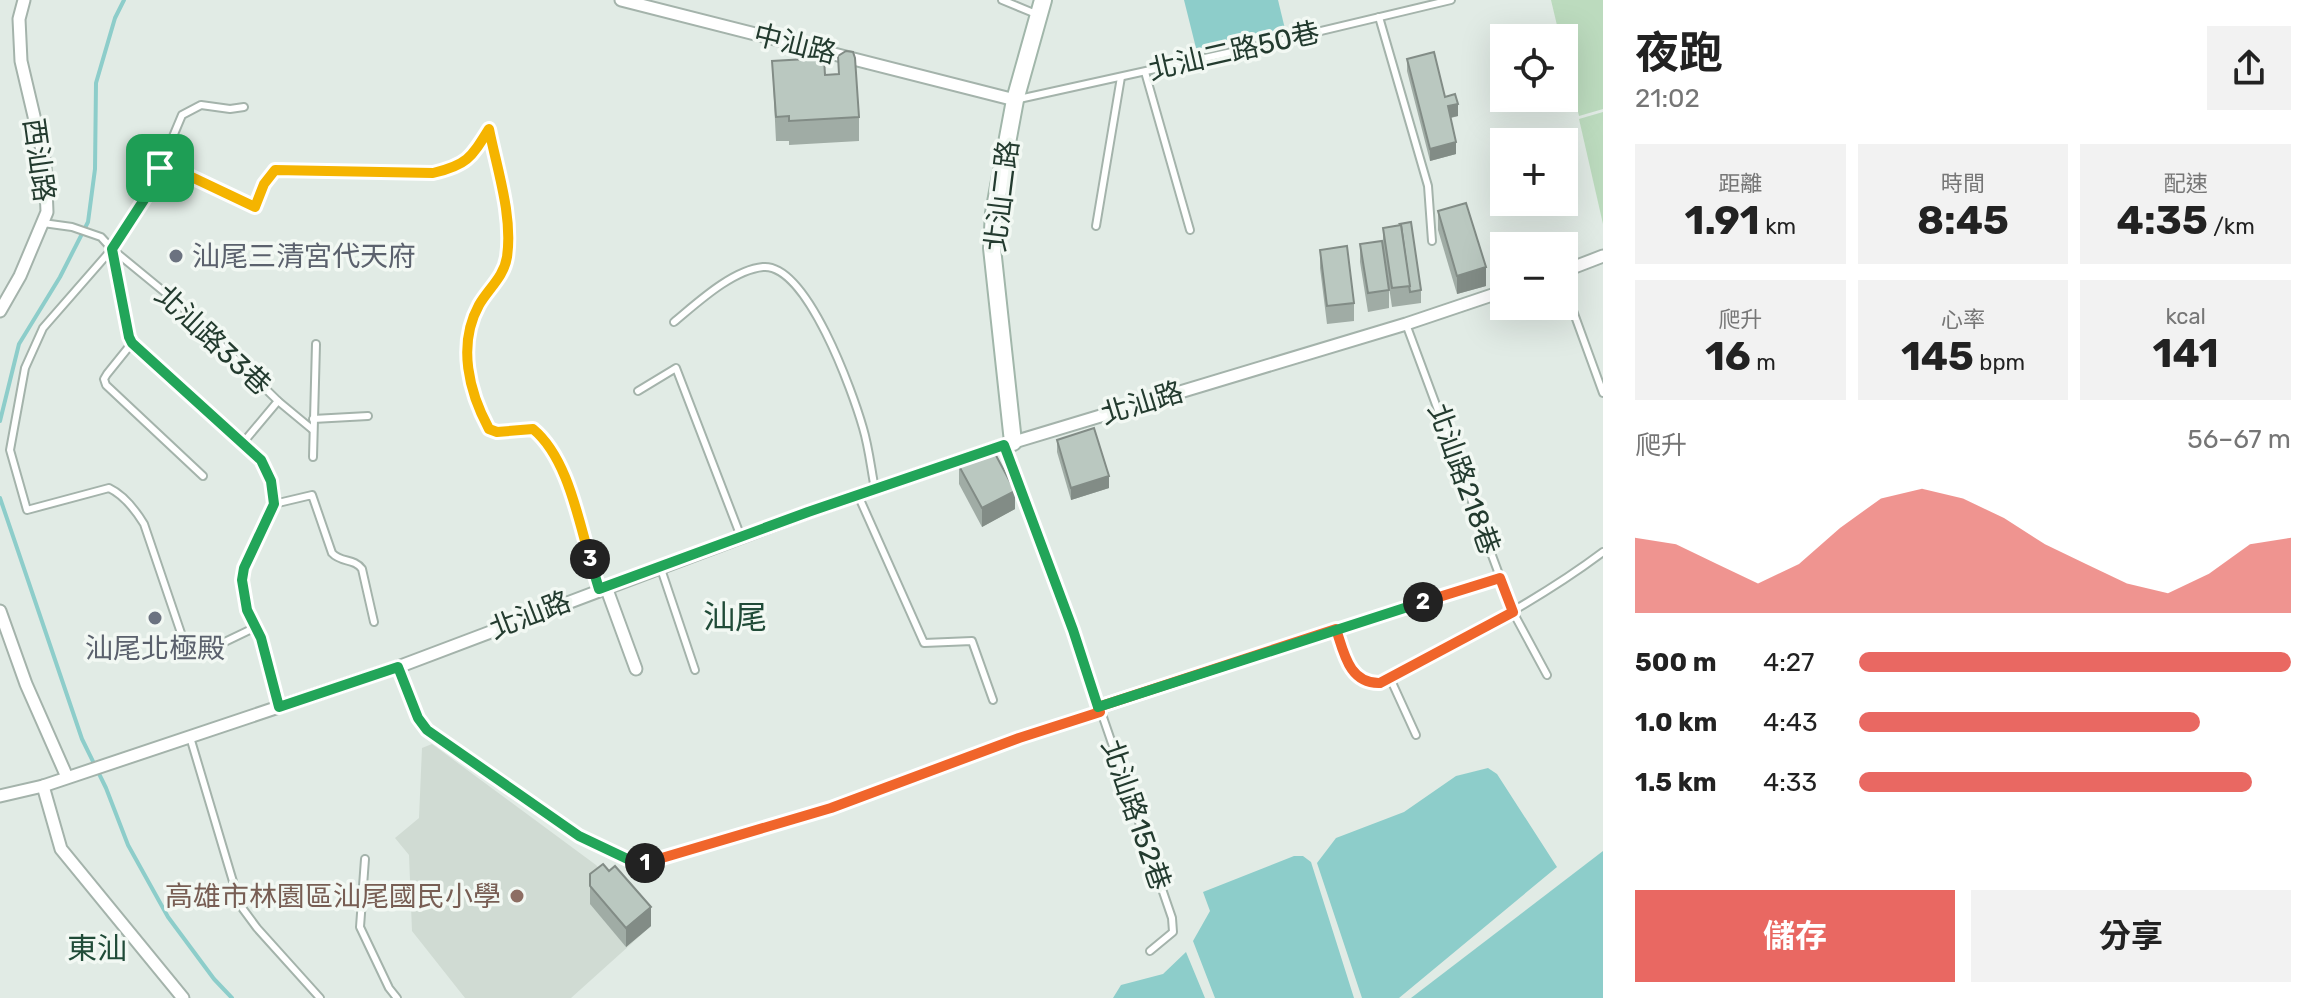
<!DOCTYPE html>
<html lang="zh-TW">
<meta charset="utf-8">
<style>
:root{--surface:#fff;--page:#f2f2f2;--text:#222;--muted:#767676;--accent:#e96862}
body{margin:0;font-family:Rubik,"Noto Sans TC",sans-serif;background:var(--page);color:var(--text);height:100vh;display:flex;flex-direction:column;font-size:30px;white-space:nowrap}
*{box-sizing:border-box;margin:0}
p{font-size:26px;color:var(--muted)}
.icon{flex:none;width:44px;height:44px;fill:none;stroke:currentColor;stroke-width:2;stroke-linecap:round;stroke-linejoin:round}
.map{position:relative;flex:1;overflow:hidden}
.sheet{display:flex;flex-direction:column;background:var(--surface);width:720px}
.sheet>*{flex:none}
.controls{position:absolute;left:1490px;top:24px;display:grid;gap:16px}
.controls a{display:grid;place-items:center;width:88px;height:88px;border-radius:0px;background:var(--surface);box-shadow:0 8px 32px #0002;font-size:40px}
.pin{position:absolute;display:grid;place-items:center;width:68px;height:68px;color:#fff;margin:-34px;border-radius:16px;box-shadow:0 4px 12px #0006}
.km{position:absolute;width:40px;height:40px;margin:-20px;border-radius:50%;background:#222;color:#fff;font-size:22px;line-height:40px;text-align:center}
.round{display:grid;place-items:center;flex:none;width:84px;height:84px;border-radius:0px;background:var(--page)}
.overview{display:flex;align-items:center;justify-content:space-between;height:136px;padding:0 32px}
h1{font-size:44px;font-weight:700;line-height:60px}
.metrics{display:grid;grid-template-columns:repeat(3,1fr);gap:12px;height:136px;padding:8px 32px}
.metrics div{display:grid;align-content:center;border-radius:0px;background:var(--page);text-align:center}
.metrics b{font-size:40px;font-weight:700}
.metrics small{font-size:22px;font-weight:400}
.metrics p{font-size:22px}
.chart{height:224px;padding:16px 32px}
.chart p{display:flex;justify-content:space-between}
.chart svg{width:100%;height:144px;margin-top:8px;fill:var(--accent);opacity:.7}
.action{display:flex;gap:16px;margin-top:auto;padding:16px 32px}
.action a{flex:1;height:92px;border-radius:0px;background:var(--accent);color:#fff;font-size:32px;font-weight:700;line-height:92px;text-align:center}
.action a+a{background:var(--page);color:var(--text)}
ul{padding:0 32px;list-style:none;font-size:26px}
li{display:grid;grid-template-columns:128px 96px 1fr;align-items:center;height:60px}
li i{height:20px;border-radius:10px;background:var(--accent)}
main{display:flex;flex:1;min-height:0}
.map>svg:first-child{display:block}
</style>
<main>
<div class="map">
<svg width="1603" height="998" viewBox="0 0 1603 998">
<rect width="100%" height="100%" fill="#e1ebe5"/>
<path fill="#d0dbd3" d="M432,744l164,121 54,62 -79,71h-106l-53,-67 -3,-76 -14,-17 24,-20 3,-70z"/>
<g fill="#bcdbbe">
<path d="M1551,0h52v109l-24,7 -15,-62v-16h-4z"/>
<path d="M1603,112v112l-24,-105z"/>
</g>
<g fill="#8dcdca">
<path d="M1184,0h94l7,29 -7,5 -81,18z"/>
<path d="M1488,768l9,6 60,93 -158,131h-37l-45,-135 19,-25 68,-26 52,-36z"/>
<path d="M1603,851v147h-192z"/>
<path d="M1294,856h9l8,6 43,136h-139l-22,-57 17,-30 -7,-19z"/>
<path d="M1186,952l19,46h-92l8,-13 42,-11z"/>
</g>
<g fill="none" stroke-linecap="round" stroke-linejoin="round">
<g stroke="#8dcdca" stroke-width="4">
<path d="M0,421l19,-77 41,-67 28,-55 7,-53 1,-86 19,-65 9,-18"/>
<path d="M0,498l82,241 24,49 22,57 40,72 46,62 18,19"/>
</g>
<g stroke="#a4b3ab" stroke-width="10">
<g id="lane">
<path d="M1002,0l34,14"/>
<path d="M1379,17l49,169 4,55"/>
<path d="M1145,72l45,158"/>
<path d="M1019,99l222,-49 210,-50"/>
<path d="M244,107l-14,2 -29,-4 -19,10 -31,74 -39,60 -69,79 -18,40 -15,82 17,60 82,-22c15,7 27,23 35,36l38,112c7,8 15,13 26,14l48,-23"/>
<path d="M489,129c8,40 24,87 18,129 -3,19 -19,31 -28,47 -22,40 -10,87 10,124l8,3 36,-3c39,34 52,112 66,160"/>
<path d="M160,168l19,3 76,36 9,-23 11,-14 158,3c34,-8 38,-15 56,-44"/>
<path d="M43,223l29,4 29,10 11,12 17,88 3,6 134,125 8,36 -30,64 -2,12 5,30 14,28 18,69"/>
<path d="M1096,226l25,-149"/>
<path d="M112,249l67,55 99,97 35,29"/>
<path d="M1564,286l39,107"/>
<path d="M674,322c23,-19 58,-52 89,-55 44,-4 90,126 100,161 6,20 8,41 12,61"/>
<path d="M1406,324l107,288 34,63"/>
<path d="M132,343l-25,31 -3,5 2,6 97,91"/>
<path d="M638,391l38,-23 65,169"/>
<path d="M313,419l55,-3"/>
<path d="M242,444l36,-43"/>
<path d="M1004,445l69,185 99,288 1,14 -23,19"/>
<path d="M313,457l3,-113"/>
<path d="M858,495l66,148 48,-2 21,59"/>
<path d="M274,504l38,-9 20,58c9,10 22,5 30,16l12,53"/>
<path d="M660,566l35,104"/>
<path d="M1336,629c8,24 13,56 44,54 76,-41 154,-79 223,-131"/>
<path d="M398,667l20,51 9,12 152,106 59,28 19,-3 174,-53 188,-70 81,-26"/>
<path d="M1390,678l26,57"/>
<path d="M1098,707l402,-129"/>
<path d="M190,737l50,168 17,23 63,70"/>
<path d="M365,859l-5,68 29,61 8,10"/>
</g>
</g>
<g stroke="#a4b3ab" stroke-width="15">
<g id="street">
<path d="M621,0l394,100"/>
<path d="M1564,271l39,-15"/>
<path d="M0,311l20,-35 27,-64 -2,-49 -24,-102 -2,-42 5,-19"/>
<path d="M606,587l30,82"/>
<path d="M0,611l26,73 41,93"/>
<path d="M43,786l18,63 122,149"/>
<path d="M0,796l43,-10 355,-119 410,-155 196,-67 402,-121 98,-33"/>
</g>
</g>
<g stroke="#a1b6aa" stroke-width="20">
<path id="secondary" d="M1013,442l-21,-194 2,-35 21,-113 28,-100"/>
</g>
<use href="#lane" stroke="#fff" stroke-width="6"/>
<use href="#street" stroke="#fff" stroke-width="11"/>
<use href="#secondary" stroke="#fff" stroke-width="16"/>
</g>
<g fill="#a0aca5">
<path d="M838,56l21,61v24l-70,4v-4h-13l-4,-80 53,14 13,-1z"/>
<path d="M1407,59l38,38 13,19 -7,2 5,36 -26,7 -23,-90z"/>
<path d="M1438,211l48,75 -29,8 -19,-64z"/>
<path d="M1383,228l38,62v13l-29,4 -9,-60z"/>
<path d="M1360,244l29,46v18l-21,4 -8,-50z"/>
<path d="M1320,250l34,53v18l-27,3 -7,-56z"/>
<path d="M1057,440l52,48 -38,12 -14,-48z"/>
<path d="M959,466l56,43 -33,18 -23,-43z"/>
<path d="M590,874l61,52 -25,21 -36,-43z"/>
</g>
<g fill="#828c86">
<path d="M1458,104v12l-10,2v-12z"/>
<path d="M1456,142v12l-26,7v-12z"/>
<path d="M1486,267v19l-29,8v-18z"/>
<path d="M1109,476v12l-38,12v-12z"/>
<path d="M1015,491v18l-33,18v-19z"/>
<path d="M651,907v19l-25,21v-19z"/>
</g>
<g fill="#bac8c0" stroke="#828c86" stroke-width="2">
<path d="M846,51l7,1 2,6 4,59 -70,4v-5l-13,1 -4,-56 52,-3 1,17 14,-1 -1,-18z"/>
<path d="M1434,52l11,45 10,-3 3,10 -10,2 8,36 -26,7 -23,-90z"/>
<path d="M1466,203l20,64 -29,9 -19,-65z"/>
<path d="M1411,222l10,68 -11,2 -9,-67 -1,-1z"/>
<path d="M1401,225l9,61 -18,2 -9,-60z"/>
<path d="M1382,241l7,49 -21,3 -8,-49z"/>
<path d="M1347,246l7,57 -27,3 -7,-56z"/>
<path d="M1094,428l15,48 -38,12 -14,-48z"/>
<path d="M992,448l23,43 -33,17 -23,-42z"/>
<path d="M603,864l6,7 6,-5 36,41 -25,21 -36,-42v-12z"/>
</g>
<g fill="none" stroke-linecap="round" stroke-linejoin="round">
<g stroke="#fff" stroke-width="16">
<path id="split-1" d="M160,168l-9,21 -39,60 17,88 3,6 129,117 10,21 3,23 -30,64 -2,12 5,30 14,28 18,69 119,-40 20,51 9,12 152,106 59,28 7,-1"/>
</g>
<g stroke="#fff" stroke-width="16">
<path id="split-2" d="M645,863l186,-55 188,-70 81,-26 -2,-5 238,-78c8,24 13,55 44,54l133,-71 -13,-34 -77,24"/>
</g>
<g stroke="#fff" stroke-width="16">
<path id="split-3" d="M590,559l9,30 209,-77 196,-67 69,185 25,77 325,-105"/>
</g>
<g stroke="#fff" stroke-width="16">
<path id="split-4" d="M160,168l19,3 76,36 9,-23 11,-14 158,3c34,-8 38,-15 56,-44 8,40 24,87 18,128 -3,20 -19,32 -28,48 -22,40 -10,87 10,124l8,3 36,-3c34,28 45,89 57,130"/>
</g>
<use href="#split-1" stroke="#22a559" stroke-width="10"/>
<use href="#split-2" stroke="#f0652b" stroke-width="10"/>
<use href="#split-3" stroke="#22a559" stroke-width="10"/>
<use href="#split-4" stroke="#f5b400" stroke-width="10"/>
</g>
<g fill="#6b7280" stroke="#f2f8f3" stroke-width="3">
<circle cx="176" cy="256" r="8"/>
<circle cx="155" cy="618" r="8"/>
</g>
<circle fill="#8d6e63" stroke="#f2f8f3" stroke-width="3" cx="517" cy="896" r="8"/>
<g text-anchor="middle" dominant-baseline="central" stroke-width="7" stroke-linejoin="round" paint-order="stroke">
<g font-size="28" fill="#233b2f" stroke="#f2f8f3">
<text transform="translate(795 44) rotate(14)">中汕路</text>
<text transform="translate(1234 51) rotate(-13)">北汕二路50巷</text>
<text transform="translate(39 160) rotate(82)">西汕路</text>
<text transform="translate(1002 196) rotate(-83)">北汕二路</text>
<text transform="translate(213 340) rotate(43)">北汕路33巷</text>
<text transform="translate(1142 403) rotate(-17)">北汕路</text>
<text transform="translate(1464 479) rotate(70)">北汕路218巷</text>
<text transform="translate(530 615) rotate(-21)">北汕路</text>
<text transform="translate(1136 815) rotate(71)">北汕路152巷</text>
</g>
<g font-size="28" fill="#5b616d" stroke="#f2f8f3" text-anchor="start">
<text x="192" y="256">汕尾三清宮代天府</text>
<text x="155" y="648" text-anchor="middle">汕尾北極殿</text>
</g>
<g font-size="28" fill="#785e54" stroke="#f2f8f3" text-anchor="end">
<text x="501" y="896">高雄市林園區汕尾國民小學</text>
</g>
<g font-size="30" fill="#204b38" stroke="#f2f8f3">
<text x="97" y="949">東汕</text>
</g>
<g font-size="32" fill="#204b38" stroke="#f2f8f3">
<text x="735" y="617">汕尾</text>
</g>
</g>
</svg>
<div class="controls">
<a><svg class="icon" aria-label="locate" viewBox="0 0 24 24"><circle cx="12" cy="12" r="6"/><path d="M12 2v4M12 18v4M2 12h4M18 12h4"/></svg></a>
<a>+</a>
<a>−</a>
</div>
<div class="pin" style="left:160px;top:168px;background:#1e9e55"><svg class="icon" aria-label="arrive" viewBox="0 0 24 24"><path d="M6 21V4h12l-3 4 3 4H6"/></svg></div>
<b class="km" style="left:645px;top:863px">1</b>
<b class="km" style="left:1423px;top:602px">2</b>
<b class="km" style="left:590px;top:559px">3</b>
</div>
<section class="sheet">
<div class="overview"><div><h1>夜跑</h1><p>21:02</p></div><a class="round"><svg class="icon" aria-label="share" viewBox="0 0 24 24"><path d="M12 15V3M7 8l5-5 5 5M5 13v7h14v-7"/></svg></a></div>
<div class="metrics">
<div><p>距離</p><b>1.91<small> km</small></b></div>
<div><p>時間</p><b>8:45</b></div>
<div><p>配速</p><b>4:35<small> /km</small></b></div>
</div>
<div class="metrics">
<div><p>爬升</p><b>16<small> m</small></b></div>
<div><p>心率</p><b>145<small> bpm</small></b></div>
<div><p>kcal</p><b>141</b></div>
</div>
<div class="chart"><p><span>爬升</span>56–67 m</p>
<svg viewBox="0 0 160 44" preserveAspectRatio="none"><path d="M0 44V21L10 23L20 29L30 35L40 29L50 18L60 9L70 6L80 9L90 15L100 23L110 29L120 35L130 38L140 32L150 23L160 21V44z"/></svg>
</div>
<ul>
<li><b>500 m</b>4:27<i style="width:100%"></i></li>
<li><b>1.0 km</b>4:43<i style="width:79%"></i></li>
<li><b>1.5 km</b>4:33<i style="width:91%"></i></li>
</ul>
<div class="action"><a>儲存</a><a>分享</a></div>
</section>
</main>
